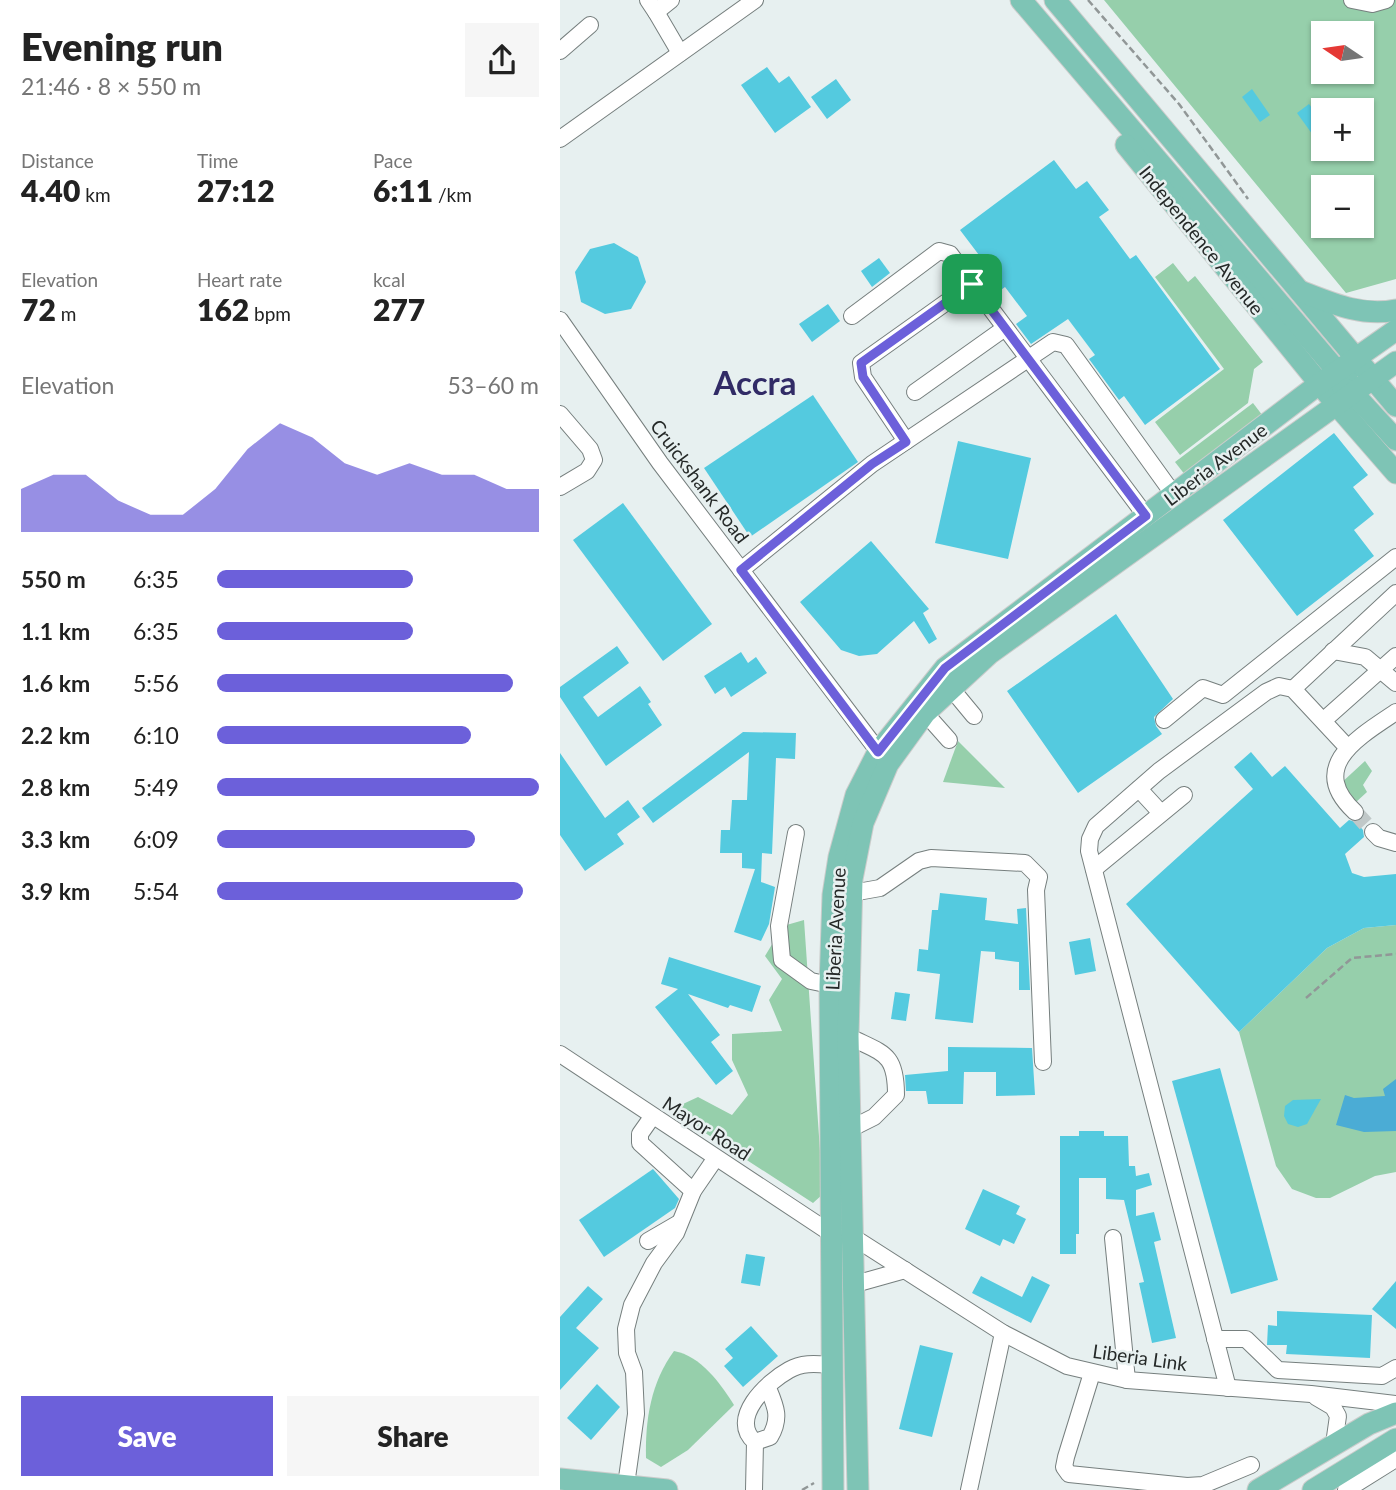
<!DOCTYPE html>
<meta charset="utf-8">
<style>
:root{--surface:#fff;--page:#f6f6f6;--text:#222;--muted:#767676;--accent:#6c60da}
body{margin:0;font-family:Lato,sans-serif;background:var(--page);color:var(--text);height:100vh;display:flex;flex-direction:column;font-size:26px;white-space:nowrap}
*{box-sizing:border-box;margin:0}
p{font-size:23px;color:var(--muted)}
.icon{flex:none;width:38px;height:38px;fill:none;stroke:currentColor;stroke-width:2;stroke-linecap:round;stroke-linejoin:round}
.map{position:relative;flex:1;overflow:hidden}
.drawer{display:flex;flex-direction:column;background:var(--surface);width:560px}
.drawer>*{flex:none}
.needle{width:46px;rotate:283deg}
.buttons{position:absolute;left:751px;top:21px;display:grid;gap:14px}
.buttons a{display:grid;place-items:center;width:63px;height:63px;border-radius:0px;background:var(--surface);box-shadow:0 2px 5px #0004;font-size:35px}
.pin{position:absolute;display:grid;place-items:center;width:60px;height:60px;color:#fff;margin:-30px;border-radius:14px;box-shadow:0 4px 10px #0006}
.round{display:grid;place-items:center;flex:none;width:74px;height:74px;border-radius:0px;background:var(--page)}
.overview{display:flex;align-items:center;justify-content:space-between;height:119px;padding:0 21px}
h1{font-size:38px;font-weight:800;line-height:52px}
.stats{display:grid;grid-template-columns:repeat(3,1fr);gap:10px;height:119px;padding:7px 21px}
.stats div{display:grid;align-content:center}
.stats b{font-size:30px;font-weight:800}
.stats small{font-size:19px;font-weight:400}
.stats p{font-size:19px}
.chart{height:196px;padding:14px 21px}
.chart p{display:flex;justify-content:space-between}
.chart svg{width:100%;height:126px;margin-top:7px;fill:var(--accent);opacity:.7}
.button{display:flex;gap:14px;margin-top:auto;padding:14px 21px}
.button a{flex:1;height:80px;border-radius:0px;background:var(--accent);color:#fff;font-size:28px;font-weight:800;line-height:80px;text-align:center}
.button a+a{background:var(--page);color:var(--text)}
ul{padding:0 21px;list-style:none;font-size:23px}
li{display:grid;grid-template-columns:112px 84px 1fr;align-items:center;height:52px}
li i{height:18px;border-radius:9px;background:var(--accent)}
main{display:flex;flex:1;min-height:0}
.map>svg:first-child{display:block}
</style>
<main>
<section class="drawer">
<div class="overview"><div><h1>Evening run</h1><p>21:46 · 8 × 550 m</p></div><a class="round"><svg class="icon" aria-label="share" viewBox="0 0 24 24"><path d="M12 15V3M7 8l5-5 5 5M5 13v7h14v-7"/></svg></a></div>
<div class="stats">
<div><p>Distance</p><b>4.40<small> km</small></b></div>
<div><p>Time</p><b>27:12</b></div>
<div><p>Pace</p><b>6:11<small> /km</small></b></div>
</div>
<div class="stats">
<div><p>Elevation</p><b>72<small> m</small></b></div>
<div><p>Heart rate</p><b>162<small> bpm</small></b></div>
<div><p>kcal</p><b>277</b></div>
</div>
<div class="chart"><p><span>Elevation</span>53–60 m</p>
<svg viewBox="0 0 160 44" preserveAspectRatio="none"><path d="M0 44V29L10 24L20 24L30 33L40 38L50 38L60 29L70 15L80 6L90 11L100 20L110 24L120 20L130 24L140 24L150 29L160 29V44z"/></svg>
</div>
<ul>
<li><b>550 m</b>6:35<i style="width:61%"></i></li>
<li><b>1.1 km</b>6:35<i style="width:61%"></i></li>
<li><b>1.6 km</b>5:56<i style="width:92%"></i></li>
<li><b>2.2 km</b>6:10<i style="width:79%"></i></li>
<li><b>2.8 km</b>5:49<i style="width:100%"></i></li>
<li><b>3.3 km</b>6:09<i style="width:80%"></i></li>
<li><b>3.9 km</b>5:54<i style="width:95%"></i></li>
</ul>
<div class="button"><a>Save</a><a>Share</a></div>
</section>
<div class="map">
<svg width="836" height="1490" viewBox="0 0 836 1490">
<rect width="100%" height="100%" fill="#e7f0f0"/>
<g fill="#96cfab" fill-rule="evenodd">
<path d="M544,0h292v279l-50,14zM763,33h39v39h-39zM763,110h39v39h-39zM763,187h39v39h-39z"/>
<path d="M613,263l15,19 7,-6 68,86 -9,7 -6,34 -68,52 -25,-33 69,-53 -69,-92z"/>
<path d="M693,403l13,17 -77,60 -14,-18z"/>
<path d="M398,741l47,47 -62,-6z"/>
<path d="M805,761l7,10 -9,14 4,7 -12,11 -16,-18z"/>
<path d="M244,920l19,274 -10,9 -143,-93 28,-13 34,18 16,-20 -16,-35v-26l50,-3 -13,-31 13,-21 -17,-23 18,-30z"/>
<path d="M836,925v247l-21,4 -45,22h-14l-24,-9 -16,-23 -37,-134 88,-84 37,-20z"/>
<path d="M114,1351c27,5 46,32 60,54l-46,45 -27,17 -15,-9c-1,-38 5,-76 28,-107z"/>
</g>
<path fill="#4bacd5" d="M836,1079v52l-32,1 -28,-7 9,-30 9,3 31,-2 -2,-7z"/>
<g fill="#54cadf">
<path d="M207,67l12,16 10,-7 22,31 -36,26 -34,-48z"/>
<path d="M276,79l15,21 -24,19 -16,-22z"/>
<path d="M692,89l18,26 -10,7 -18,-25z"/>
<path d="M749,104l14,19v26l-26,-36z"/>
<path d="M494,160l22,29 11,-8 22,29 -10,7 31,42 6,-4 84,114 -75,56 -21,-29 -5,4 -30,-41 6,-4 -27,-36 -37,25 -15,-20 11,-8 -22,-29 -11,8 -22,-29 10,-7 -22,-29z"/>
<path d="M54,243l24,14 8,25 -15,27 -26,5 -24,-12 -6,-30 15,-23z"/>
<path d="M319,258l11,15 -18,14 -11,-16z"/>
<path d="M268,304l12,17 -28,21 -13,-18z"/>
<path d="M253,395l45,67 -108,75 -46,-69z"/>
<path d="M774,433l34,42 -15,12 21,27 -20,16 20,26 -77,60 -74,-96z"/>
<path d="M398,441l73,17 -23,101 -73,-16z"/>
<path d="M63,503l89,121 -49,37 -90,-121z"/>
<path d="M311,541l58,68 -6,4 14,26 -8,5 -15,-23 -37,33 -18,2 -18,-6 -41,-48z"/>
<path d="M556,614l57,85 -19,18 2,9 6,8 -84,59 -71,-102z"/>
<path d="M57,646l12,17 -46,34 15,20 42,-31 11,16 -3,2 14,21 -56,41 -46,-69v-10z"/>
<path d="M181,652l7,11 8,-6 11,16 -36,24 -6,-10 -10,7 -11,-18z"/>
<path d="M183,732l53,1 -1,26 -19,-1 -4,96 -10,-1 -1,29 14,5 -6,37 -8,17 -27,-9 21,-63 -13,-1v-15h-22l1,-23h9l2,-30h15l2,-48 -96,71 -11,-15z"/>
<path d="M691,752l21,25 13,-11 55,62 9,-8 7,2 7,8 1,7 -19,17 7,19 12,4 32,-3v51l-32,3 -37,20 -88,84 -113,-128 127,-115 -19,-22z"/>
<path d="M0,753l45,65 23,-18 12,17 -23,17 7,10 -39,27 -25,-36z"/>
<path d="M380,893l47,5 -2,22 33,4 -1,-15 9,-1 4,82h-11v-28l-24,-3v-7l-14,-1 -8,72 -38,-4 5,-45 -23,-3 2,-22 9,1 4,-40h6z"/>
<path d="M530,938l6,33 -21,4 -6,-33z"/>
<path d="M109,957l92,29 -9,26 -22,-7 -2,3 -40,-14 32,41 -9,7 22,29 -17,14 -61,-78 23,-18 -17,-5z"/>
<path d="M335,992l15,2 -4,27 -15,-2z"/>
<path d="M388,1047l84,1 3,47 -39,1v-24h-32l-1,32h-35l-2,-13h-20l-1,-16 43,-4z"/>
<path d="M660,1068l58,212 -47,14 -59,-213z"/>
<path d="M761,1099l-14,25 -9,3 -10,-3 -4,-8 1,-10 8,-6z"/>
<path d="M519,1131h25v5h24l1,30h6l1,10 13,-3 3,12 -16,5v26l18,-4 7,28 -7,2 22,96 -24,5 -13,-60 5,-1 -20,-82 -18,-1v-21h-27v56h-3v20h-16v-118h19z"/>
<path d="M93,1169l26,30 -4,9 -71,49 -25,-37z"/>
<path d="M423,1189l37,17 -4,8 10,5 -12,25 -11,-5 -3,7 -35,-17z"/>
<path d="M186,1254l19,3 -5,29 -19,-3z"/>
<path d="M421,1276l41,21 10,-21 18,9 -19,38 -59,-30z"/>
<path d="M836,1281v48l-24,-20z"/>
<path d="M28,1286l15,13 -27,29 23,20 -39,42v-73z"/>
<path d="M717,1311l95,4 -2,43 -84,-4 1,-9h-20l1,-20 9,1z"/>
<path d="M191,1326l27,30 -35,31 -19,-21 9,-8 -8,-9z"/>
<path d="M360,1345l33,8 -21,84 -33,-8z"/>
<path d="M37,1384l23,23 -29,33 -24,-22z"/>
</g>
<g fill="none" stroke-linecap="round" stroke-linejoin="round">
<path stroke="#c0c8c8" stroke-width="16" stroke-dasharray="16 8" stroke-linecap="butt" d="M795,812l18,20"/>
<g stroke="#767f7e" stroke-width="18">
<g id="minor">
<path d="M88,0l8,12 15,-12"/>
<path d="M792,0l20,4 14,-4"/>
<path d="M96,12l24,41"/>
<path d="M0,51l30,-26"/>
<path d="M0,139l195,-139"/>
<path d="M292,316l87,-65 11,3 196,262"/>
<path d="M0,320l100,143 225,297"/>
<path d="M355,392l90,-64"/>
<path d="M0,414l30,35 4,11 -7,11 -27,16"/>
<path d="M346,441l-43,-64 -2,-14 111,-79"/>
<path d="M181,570l131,-106 181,-122 13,3 108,150"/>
<path d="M773,651l32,6 31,26"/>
<path d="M390,687l24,29"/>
<path d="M733,689l103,-96"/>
<path d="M365,713l24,27"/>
<path d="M604,720l39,-32 20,7 173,-138"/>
<path d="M764,720l72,-64"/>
<path d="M579,789l22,24"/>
<path d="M795,812c-48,-45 2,-74 41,-100"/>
<path d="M813,832l6,6 17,5"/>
<path d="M236,833l-17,93 3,34 29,21 19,4"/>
<path d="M534,869l90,-74"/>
<path d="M292,893l28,-5 39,-27 12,-3 94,5 14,14 -3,13 7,172"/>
<path d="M288,1036c35,18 48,16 48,59l-22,22 -24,12"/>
<path d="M0,1054l272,180"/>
<path d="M92,1117l-12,17v9l53,48"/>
<path d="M293,1237l150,96 64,33 60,14 184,14 85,10"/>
<path d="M553,1238l14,142"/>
<path d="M88,1241l31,-18"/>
<path d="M295,1284l50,-14"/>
<path d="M655,1339h31l32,31 104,6 14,-8"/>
<path d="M532,1373l-26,84 -2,10 5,7 118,12 16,-1 48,-20"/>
<path d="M668,1388l-139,-537 1,-12 6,-13 63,-55 107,-79 13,-6 14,3 55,59"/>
<path d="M756,1397l17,10 5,9 -4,28"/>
<path d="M195,1442l15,-5c11,-19 6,-30 -2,-49"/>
<path d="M66,1485l10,-71 -2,-42 -7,-19 -1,-24 6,-24 22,-42 22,-30 17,-42 22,-32"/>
<path d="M194,1490l1,-48c-27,-23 12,-60 34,-72 14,-8 28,-6 43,-5"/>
<path d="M409,1490l34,-157"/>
<path d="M786,1490l48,-30 2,-6 -5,-13"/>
</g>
</g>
<g stroke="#cbcccb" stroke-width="23">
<g id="major">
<path d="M461,0l316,371 10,4"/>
<path d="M495,0l341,406"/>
<path d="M566,145l210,259 60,69"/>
<path d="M740,291c31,12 62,26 96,19"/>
<path d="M783,388l10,5 43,47"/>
<path d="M0,1479l107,11"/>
<path d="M273,1490l-3,-505 3,-90 6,-38 17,-62 22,-43 67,-84 374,-284 77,-54"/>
<path d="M298,1490l-10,-454 4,-157 11,-56 25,-59 37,-51 64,-59 407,-292"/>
<path d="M698,1490l111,-66 27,-11"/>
<path d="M753,1490l83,-51"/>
</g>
</g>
<g stroke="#919797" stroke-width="2.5" stroke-dasharray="7 3.5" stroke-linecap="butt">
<path d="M528,0l91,104 69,95"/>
<path d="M746,998l46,-40 44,-4"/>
<path d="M242,1490l12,-7"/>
</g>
<use href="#minor" stroke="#fff" stroke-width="16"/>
<use href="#major" stroke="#7ec4b5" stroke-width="21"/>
</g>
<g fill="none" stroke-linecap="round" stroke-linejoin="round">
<g stroke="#fff" stroke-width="14">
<path id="route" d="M412,284l174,232 -201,152 -67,84 -137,-182 131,-106 34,-22 -43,-65 -2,-14z"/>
</g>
<use href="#route" stroke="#6c60da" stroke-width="9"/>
</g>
<g text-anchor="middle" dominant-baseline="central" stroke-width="5" stroke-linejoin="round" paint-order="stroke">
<g font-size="19" fill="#252928" stroke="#e7f0f0">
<text transform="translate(642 240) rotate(51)">Independence Avenue</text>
<text transform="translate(655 464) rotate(-37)">Liberia Avenue</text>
<text transform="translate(140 481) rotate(53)">Cruickshank Road</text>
<text transform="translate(275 929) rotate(-87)">Liberia Avenue</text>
<text transform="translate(147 1128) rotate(33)">Mayor Road</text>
<text transform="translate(580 1357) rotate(8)">Liberia Link</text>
</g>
<g font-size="33" font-weight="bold" fill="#312b66" stroke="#e7f0f0">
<text x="195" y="382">Accra</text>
</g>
</g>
</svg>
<div class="buttons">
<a><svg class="needle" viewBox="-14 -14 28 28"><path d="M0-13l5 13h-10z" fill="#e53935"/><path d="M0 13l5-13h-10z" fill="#767676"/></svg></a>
<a>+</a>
<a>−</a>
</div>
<div class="pin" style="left:412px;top:284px;background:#1e9e55"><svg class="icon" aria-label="arrive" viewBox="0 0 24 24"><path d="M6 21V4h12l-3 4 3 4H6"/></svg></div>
</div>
</main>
